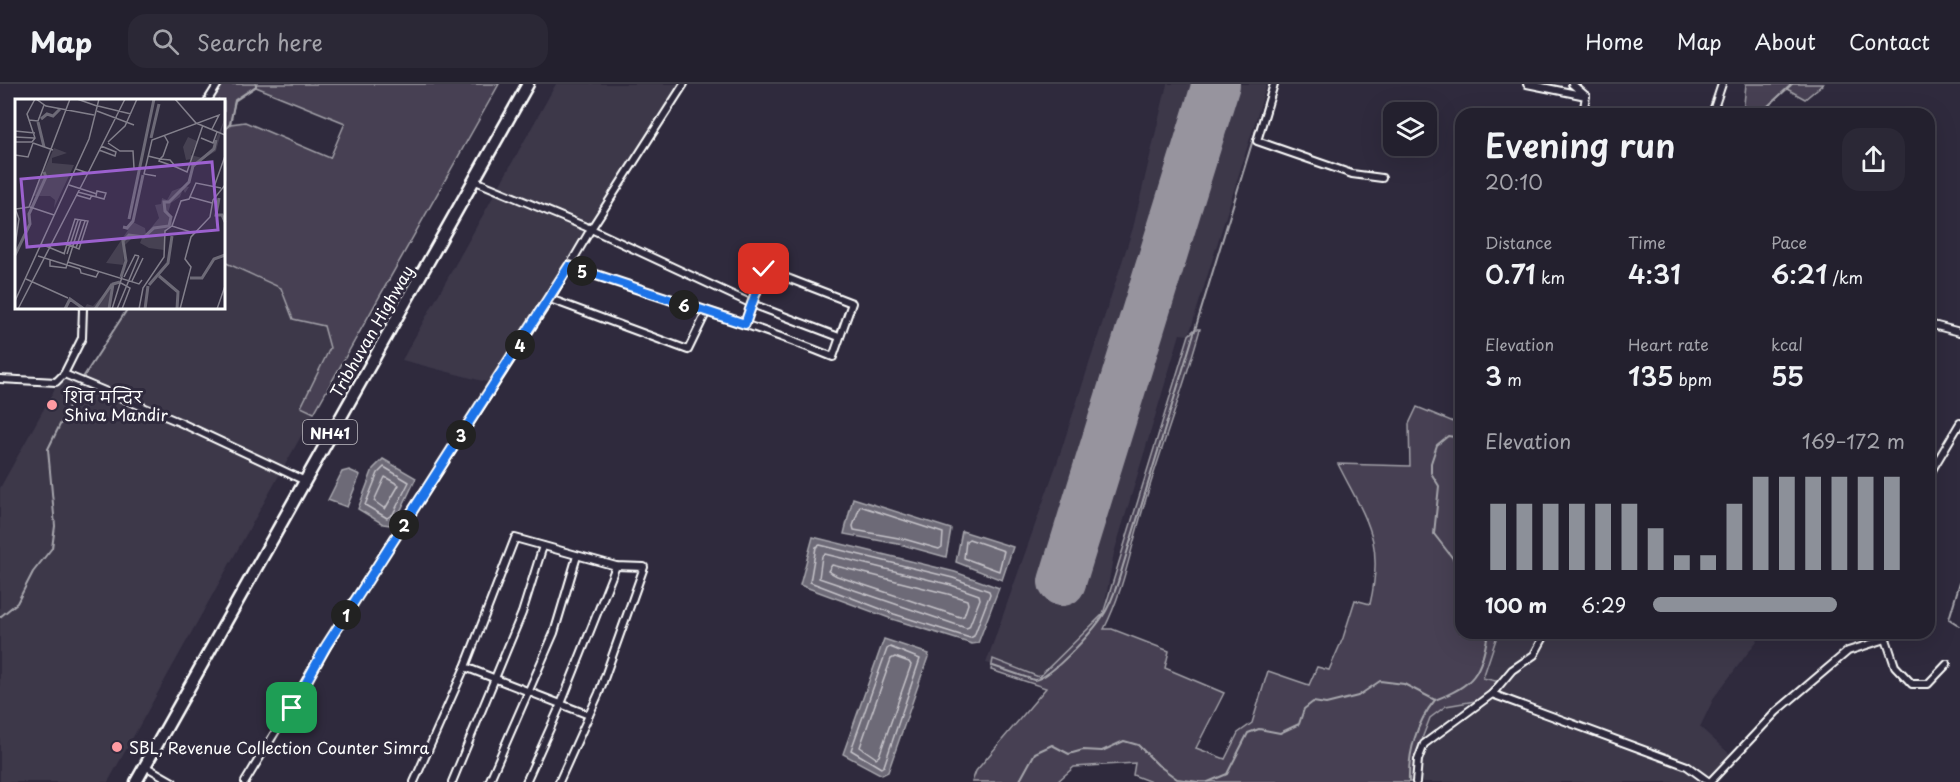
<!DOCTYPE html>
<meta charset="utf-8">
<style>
:root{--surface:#23202e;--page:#2b2836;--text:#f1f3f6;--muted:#a3a3aa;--line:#403e4a;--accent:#8c9099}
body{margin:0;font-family:"Playpen Sans","Playpen Sans Deva",sans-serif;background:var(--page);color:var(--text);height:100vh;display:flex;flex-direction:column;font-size:22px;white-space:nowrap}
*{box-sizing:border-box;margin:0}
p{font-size:20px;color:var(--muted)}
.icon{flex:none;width:33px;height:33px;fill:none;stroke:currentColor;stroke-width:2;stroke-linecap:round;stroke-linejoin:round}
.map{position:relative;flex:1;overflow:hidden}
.details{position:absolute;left:1455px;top:24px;width:480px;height:531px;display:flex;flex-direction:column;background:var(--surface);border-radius:18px;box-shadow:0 6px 24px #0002,0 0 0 2px var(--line)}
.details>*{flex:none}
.fabs{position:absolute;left:1383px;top:18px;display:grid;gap:12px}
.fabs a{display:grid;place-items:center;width:54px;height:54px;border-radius:12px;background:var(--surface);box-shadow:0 6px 24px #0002,0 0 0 2px var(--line);font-size:30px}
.pin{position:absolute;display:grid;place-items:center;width:51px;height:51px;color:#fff;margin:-26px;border-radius:12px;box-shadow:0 3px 9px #0006}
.km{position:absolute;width:30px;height:30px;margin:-15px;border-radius:50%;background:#222;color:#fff;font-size:16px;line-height:30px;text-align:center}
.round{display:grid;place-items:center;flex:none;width:63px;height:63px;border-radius:18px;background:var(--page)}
.head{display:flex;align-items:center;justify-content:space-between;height:102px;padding:0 30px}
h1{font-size:33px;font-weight:600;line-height:45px}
.figures{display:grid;grid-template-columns:repeat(3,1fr);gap:9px;height:102px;padding:6px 30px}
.figures div{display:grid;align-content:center}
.figures b{font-size:26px;font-weight:600}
.figures small{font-size:16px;font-weight:400}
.figures p{font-size:16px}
.chart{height:168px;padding:12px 30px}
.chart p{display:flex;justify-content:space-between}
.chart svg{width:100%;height:108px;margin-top:6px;stroke:var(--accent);stroke-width:6}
ul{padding:0 30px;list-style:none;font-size:20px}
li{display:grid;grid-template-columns:96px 72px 1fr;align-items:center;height:45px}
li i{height:15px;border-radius:8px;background:var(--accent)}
header{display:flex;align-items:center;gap:36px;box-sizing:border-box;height:84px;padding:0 30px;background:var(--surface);border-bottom:2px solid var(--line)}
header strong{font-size:28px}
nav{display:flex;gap:33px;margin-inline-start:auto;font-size:21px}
.search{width:420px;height:54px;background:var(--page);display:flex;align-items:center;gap:15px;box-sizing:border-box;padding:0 21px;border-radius:18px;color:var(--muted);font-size:22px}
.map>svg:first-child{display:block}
</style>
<header>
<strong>Map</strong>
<div class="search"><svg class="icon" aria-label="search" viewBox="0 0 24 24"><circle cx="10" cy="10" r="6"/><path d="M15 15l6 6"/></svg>Search here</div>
<nav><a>Home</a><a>Map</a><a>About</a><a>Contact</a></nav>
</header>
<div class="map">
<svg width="1960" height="698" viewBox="0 0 1960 698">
<rect width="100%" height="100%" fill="#2f2a3d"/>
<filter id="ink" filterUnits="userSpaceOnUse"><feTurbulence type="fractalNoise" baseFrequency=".0167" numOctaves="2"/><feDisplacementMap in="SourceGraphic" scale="12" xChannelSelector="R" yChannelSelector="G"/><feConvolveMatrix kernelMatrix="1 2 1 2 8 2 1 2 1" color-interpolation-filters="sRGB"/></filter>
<g filter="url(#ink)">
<g fill="#3c3749">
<path d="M556,0h128l-190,300 -92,-24z"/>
<path d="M1167,0h100l-78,251 -9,-1 -66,219 -11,61 -64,63 -53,-14 72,-203 75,-232z"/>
<path d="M224,178l57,26 12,31 31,7 6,22 -29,59 13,6 -206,369h-108v-294l57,-103 -1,-3 8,-8 20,8v-6l44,-68h96z"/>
<path d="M1498,549h265l-48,63 -15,31 33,30 -23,25h-295l1,-17 14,-47 16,-12 30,-4 27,-19 -20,-5z"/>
</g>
<g fill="#464152" stroke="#a2a0a8" stroke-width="1.5" fill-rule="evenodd">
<path d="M218,0h281l-185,329 -13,-6 29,-59 -6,-22 -31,-7 -12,-31 -57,-26v-162h-16zM256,3l89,36 -15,35 -85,-36 -15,2 5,-23z"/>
<path d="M1746,0h77l-18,15 -18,-10 -20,18 -3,7h-21z"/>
<path d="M1195,245h5c-17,62 -40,121 -58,183 -12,40 -19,80 -38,117h8l57,22 -4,17 59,25 -28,55 29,11 13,-26 14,-10 16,-52 41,14 8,-18 12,3 14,-32 12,-38 15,4c15,-65 -4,-84 -32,-140l72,2 -1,-42 8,-17 44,18v208h37l-15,45 21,5 -23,17 -35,6 -16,12 -7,18 -7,46h-265l-18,-7 2,-12 -61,4 -17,15h-85l4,-11 70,-83 -55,-18 2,-11 46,18 64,-63 86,-279z"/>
</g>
<g fill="#6d6a77" stroke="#a7a6ad" stroke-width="1.5">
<path d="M383,375l33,19 -19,40 -7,7 -7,-1 -25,-15 15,-40z"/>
<path d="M349,386l11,5 -13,32 -19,-7 14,-28z"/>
<path d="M853,414l98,31 -5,28 -43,-12 -59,-11z"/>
<path d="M962,447l51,16 -11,33 -46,-18z"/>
<path d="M813,453l142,35 44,16 -21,55 -6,1 -80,-25 -92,-34z"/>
<path d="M884,555l45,15 -41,118 -6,3 -39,-21z"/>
</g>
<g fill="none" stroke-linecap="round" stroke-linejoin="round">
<g stroke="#c5c3c9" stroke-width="1.5">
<path d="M384,383l25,15 -16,32 -6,4 -22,-13 13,-32z"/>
<path d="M385,393l14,8 -14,24 -11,-8z"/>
<path d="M860,422l83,27 -1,14 -3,2 -35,-10 -50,-9 -1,-4z"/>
<path d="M969,455l35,12 -5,20 -35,-13 2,-17z"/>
<path d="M820,461l133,33 36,13 1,3 -16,42 -4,2 -76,-24 -84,-32 6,-35z"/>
<path d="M825,470l126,31 28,10 1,4 -11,28 -3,1 -147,-50 3,-22z"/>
<path d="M832,481l116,29 19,6 1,4 -4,12 -4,1 -123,-41 -9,-5z"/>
<path d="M890,563l30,12 -36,107 -3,2 -30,-18 36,-101z"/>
<path d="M895,573l14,5 2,3 -32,91 -3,2 -16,-11 31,-88z"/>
</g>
<g stroke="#a7a6ad" stroke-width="2">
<path d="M1764,30l3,-7 25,-23"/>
<path d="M224,47l6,-7 5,-24 21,-14v-2"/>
<path d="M1461,354l-13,-2 -11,9 -6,18v10l8,13 -5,48 27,35"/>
<path d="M1960,498l-11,37 11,7"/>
<path d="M0,533l17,-14 16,-31 19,-24 3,-22 -7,-77 36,-73 44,-68"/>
<path d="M993,582l41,14c17,-1 65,-55 73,-71 7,-13 11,-26 15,-40l148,-485"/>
<path d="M1019,698l16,-29 17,-8 17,9 14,-4 19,1 22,-10 14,4 20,20 19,14 21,3"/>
<path d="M1208,698l19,-8 21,-41 11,-4 21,4 19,-9 5,-15 9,-7 13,2 32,-8 22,-15 24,3 31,16c39,-15 46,-26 53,-67"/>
<path d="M1409,698c-1,-29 7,-59 26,-82"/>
</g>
<path stroke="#97949e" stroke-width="48" d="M1062,498l154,-498"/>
<g stroke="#fff" stroke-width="10">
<g id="minor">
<path d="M1274,0l-17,57 95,33 30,4"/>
<path d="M1527,0l59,12 -14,-12"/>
<path d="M208,16l10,-16"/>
<path d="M1583,30l3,-18"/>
<path d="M1712,30l10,-30"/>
<path d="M473,96l118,49 161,75 87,33"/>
<path d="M569,182c88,31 178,56 264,91l19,-54 -88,-34 -19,55"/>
<path d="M550,215l138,51 18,-37"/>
<path d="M1929,240l31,8"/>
<path d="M64,290l115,48 124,58"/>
<path d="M0,295l56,3 8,-8 18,-36 1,-30"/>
<path d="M1929,391l31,-52"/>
<path d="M1886,555l9,27 17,18h16l19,-20"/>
<path d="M465,583l124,48"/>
<path d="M1492,610l20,-24 22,-15 12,-22"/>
<path d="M145,682l28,16"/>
<path d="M245,698l112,-185 193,-298 41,-70 93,-145"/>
<path d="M414,698l51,-115 50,-129 101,28 28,1 -45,126 -40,89"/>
<path d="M452,698l70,-169 21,-67"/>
<path d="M489,698l65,-149 23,-77"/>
<path d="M526,698l35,-78 55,-138"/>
<path d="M1416,698l2,-22 6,-16 68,-50 195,72 22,16"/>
<path d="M1710,698l66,-70 72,-61 38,-12 2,-6"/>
</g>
</g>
<g stroke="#fff" stroke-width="15">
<path id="trunk" d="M136,698l392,-698"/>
</g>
<use href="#minor" stroke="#2f2a3d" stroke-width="6"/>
<use href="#trunk" stroke="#2f2a3d" stroke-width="10"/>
</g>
</g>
<g fill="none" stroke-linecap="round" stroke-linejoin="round" filter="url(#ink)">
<g stroke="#fff" stroke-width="12">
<path id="route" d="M292,624l34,-62 243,-380 176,58 19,-55"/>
</g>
<use href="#route" stroke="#1a73e8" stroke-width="8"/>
</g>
<g fill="#ff9aa2" stroke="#2f2a3d" stroke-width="2">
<circle cx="52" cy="321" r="6"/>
<circle cx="117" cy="663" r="6"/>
</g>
<g text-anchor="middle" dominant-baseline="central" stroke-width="6" stroke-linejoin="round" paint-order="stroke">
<rect fill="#2f2a3d" stroke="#c1bfc5" stroke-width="1.5" x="303" y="336" width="54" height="24" rx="4.5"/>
<g font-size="15" font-weight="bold" fill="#fff">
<text x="330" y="348">NH41</text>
</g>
<g font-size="16" fill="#fff" stroke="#2f2a3d">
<text transform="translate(371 247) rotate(-60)">Tribhuvan Highway</text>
</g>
<g font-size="16" fill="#fff" stroke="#2f2a3d" text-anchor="start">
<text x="64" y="312">शिव मन्दिर<tspan x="64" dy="18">Shiva Mandir</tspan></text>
<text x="129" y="663">SBL, Revenue Collection Counter Simra</text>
</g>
</g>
<g transform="translate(15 15)">
<rect width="210" height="210" fill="#2f2a3d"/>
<path d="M210,19l-9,33 -21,13 -4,9v-14l-5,1 -3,-13 5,-10 9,4 -6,14 11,3 10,-10zM39,49l13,5 -15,5v5l22,2 -20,43 1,-8 -5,-4h-17zM170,87l4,1 -4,6 -2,-4 -3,8 -9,6 -3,10 5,12 -7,4 -2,21 -15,-2 -9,-5 2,-5 -8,-2 -11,11 1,18 -18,-2 22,-33 -5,-3 4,1 6,-7 7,-28 -7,29 12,6 1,6 13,-16 -4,-13 6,-1 1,-6 5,2 5,-9zM98,185l-4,25h-25l3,-5 6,2z" fill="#464152"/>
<path fill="none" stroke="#6d6a77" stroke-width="3" d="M26,20l6,-5 6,2 7,-7M23,23l6,25M136,39l8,-34M204,99l-3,17h6l3,7M114,120l25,-120M108,128l4,1 6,-7 10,-46M0,156l15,-31 -1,-10 17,-37 -2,-5M144,177l19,16 -1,17M106,178l5,-16 -3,-20 6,-6 15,2 10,-9 15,-2 2,-9 -6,-6 -1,-9h5l20,-20 4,-16 21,-17 2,-9M175,179h12l12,-19 11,-4M134,186l19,-22 4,-27M50,210l5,-10 14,10M80,210l17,-25M94,210l4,-25 7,-2M130,210l3,-23"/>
<path fill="none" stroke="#827f8b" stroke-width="1.5" d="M21,0l10,7 48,9M62,0l20,7M160,0l21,24 29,12M83,7l33,8M82,12l37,14M14,21l9,1 6,-16M0,32l20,2M0,38l19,1M186,39l12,5 4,-11M0,43h17l3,-4 -8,-24 8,-15M93,43l17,-16 12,-27M18,44l20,7M93,44l12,8h13l1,17M84,51l16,6 1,-4 -15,-6M0,56l13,2 5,-14M133,57l12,3 10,1 6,7 -17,-6 1,-2 3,-3 5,-14 -4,-7M161,68l11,5 16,-47M61,70l12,4 37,-74M141,77l-12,-2 8,-34 67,-25 -7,14M54,86l28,9M199,88l11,-31M63,93l26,7 2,-6 -9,-2 -1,5M61,96l14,4 2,-4M175,98l22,6M15,108l24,8M0,109l4,11 -4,27M1,110l13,-2 41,-108M157,127l9,-25 8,-2 7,-16 25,5M26,145l24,10M61,149l9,-27M49,155l3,-10 12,5 9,-28 -13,-2 -8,25M52,155l11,-34M23,157l42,13M35,161v6l16,2 15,-48M53,163l71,22 3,-4M65,170l1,4 15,4 3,-6M109,178l11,-22 4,1M11,180l42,19M117,182l11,-23M106,184l9,5 -8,21M0,202l74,-162 10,-40M3,210l70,-136M97,210l10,-32M102,210l22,-53M124,210l4,-21 21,-31 1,-26 7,-5 22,7M165,210l11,-42 -6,-8 6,-22 19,-20 3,-17 12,-15M202,210l8,-23"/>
<path fill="#9c61cf" fill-opacity="0.15" stroke="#9c61cf" stroke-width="3" d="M197,63l6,68 -191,17 -6,-68z"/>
<rect width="210" height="210" fill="none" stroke="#fff" stroke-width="3"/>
</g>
</svg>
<div class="fabs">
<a><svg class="icon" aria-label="layers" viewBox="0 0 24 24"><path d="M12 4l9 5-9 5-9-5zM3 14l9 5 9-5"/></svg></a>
</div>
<div class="pin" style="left:292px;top:624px;background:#1e9e55"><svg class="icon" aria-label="arrive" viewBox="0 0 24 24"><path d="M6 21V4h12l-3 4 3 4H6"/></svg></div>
<div class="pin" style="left:764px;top:185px;background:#d93025"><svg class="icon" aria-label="check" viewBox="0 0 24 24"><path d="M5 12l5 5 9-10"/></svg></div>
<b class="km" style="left:346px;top:531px">1</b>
<b class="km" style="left:404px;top:441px">2</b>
<b class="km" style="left:461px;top:351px">3</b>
<b class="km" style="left:520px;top:261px">4</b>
<b class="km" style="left:582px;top:187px">5</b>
<b class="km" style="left:684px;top:221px">6</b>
<section class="details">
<div class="head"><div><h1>Evening run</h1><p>20:10</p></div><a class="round"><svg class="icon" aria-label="share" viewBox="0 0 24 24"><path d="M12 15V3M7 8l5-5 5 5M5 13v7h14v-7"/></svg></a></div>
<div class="figures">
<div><p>Distance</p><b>0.71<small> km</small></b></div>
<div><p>Time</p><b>4:31</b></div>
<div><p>Pace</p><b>6:21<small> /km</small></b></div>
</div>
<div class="figures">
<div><p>Elevation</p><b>3<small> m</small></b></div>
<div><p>Heart rate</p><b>135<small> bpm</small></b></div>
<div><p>kcal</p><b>55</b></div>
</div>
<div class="chart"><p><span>Elevation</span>169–172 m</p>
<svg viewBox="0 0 160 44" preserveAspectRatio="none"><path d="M5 44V17M15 44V17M25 44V17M35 44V17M45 44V17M55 44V17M65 44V27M75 44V38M85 44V38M95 44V17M105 44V6M115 44V6M125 44V6M135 44V6M145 44V6M155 44V6"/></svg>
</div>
<ul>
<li><b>100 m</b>6:29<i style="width:73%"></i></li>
</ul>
</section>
</div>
